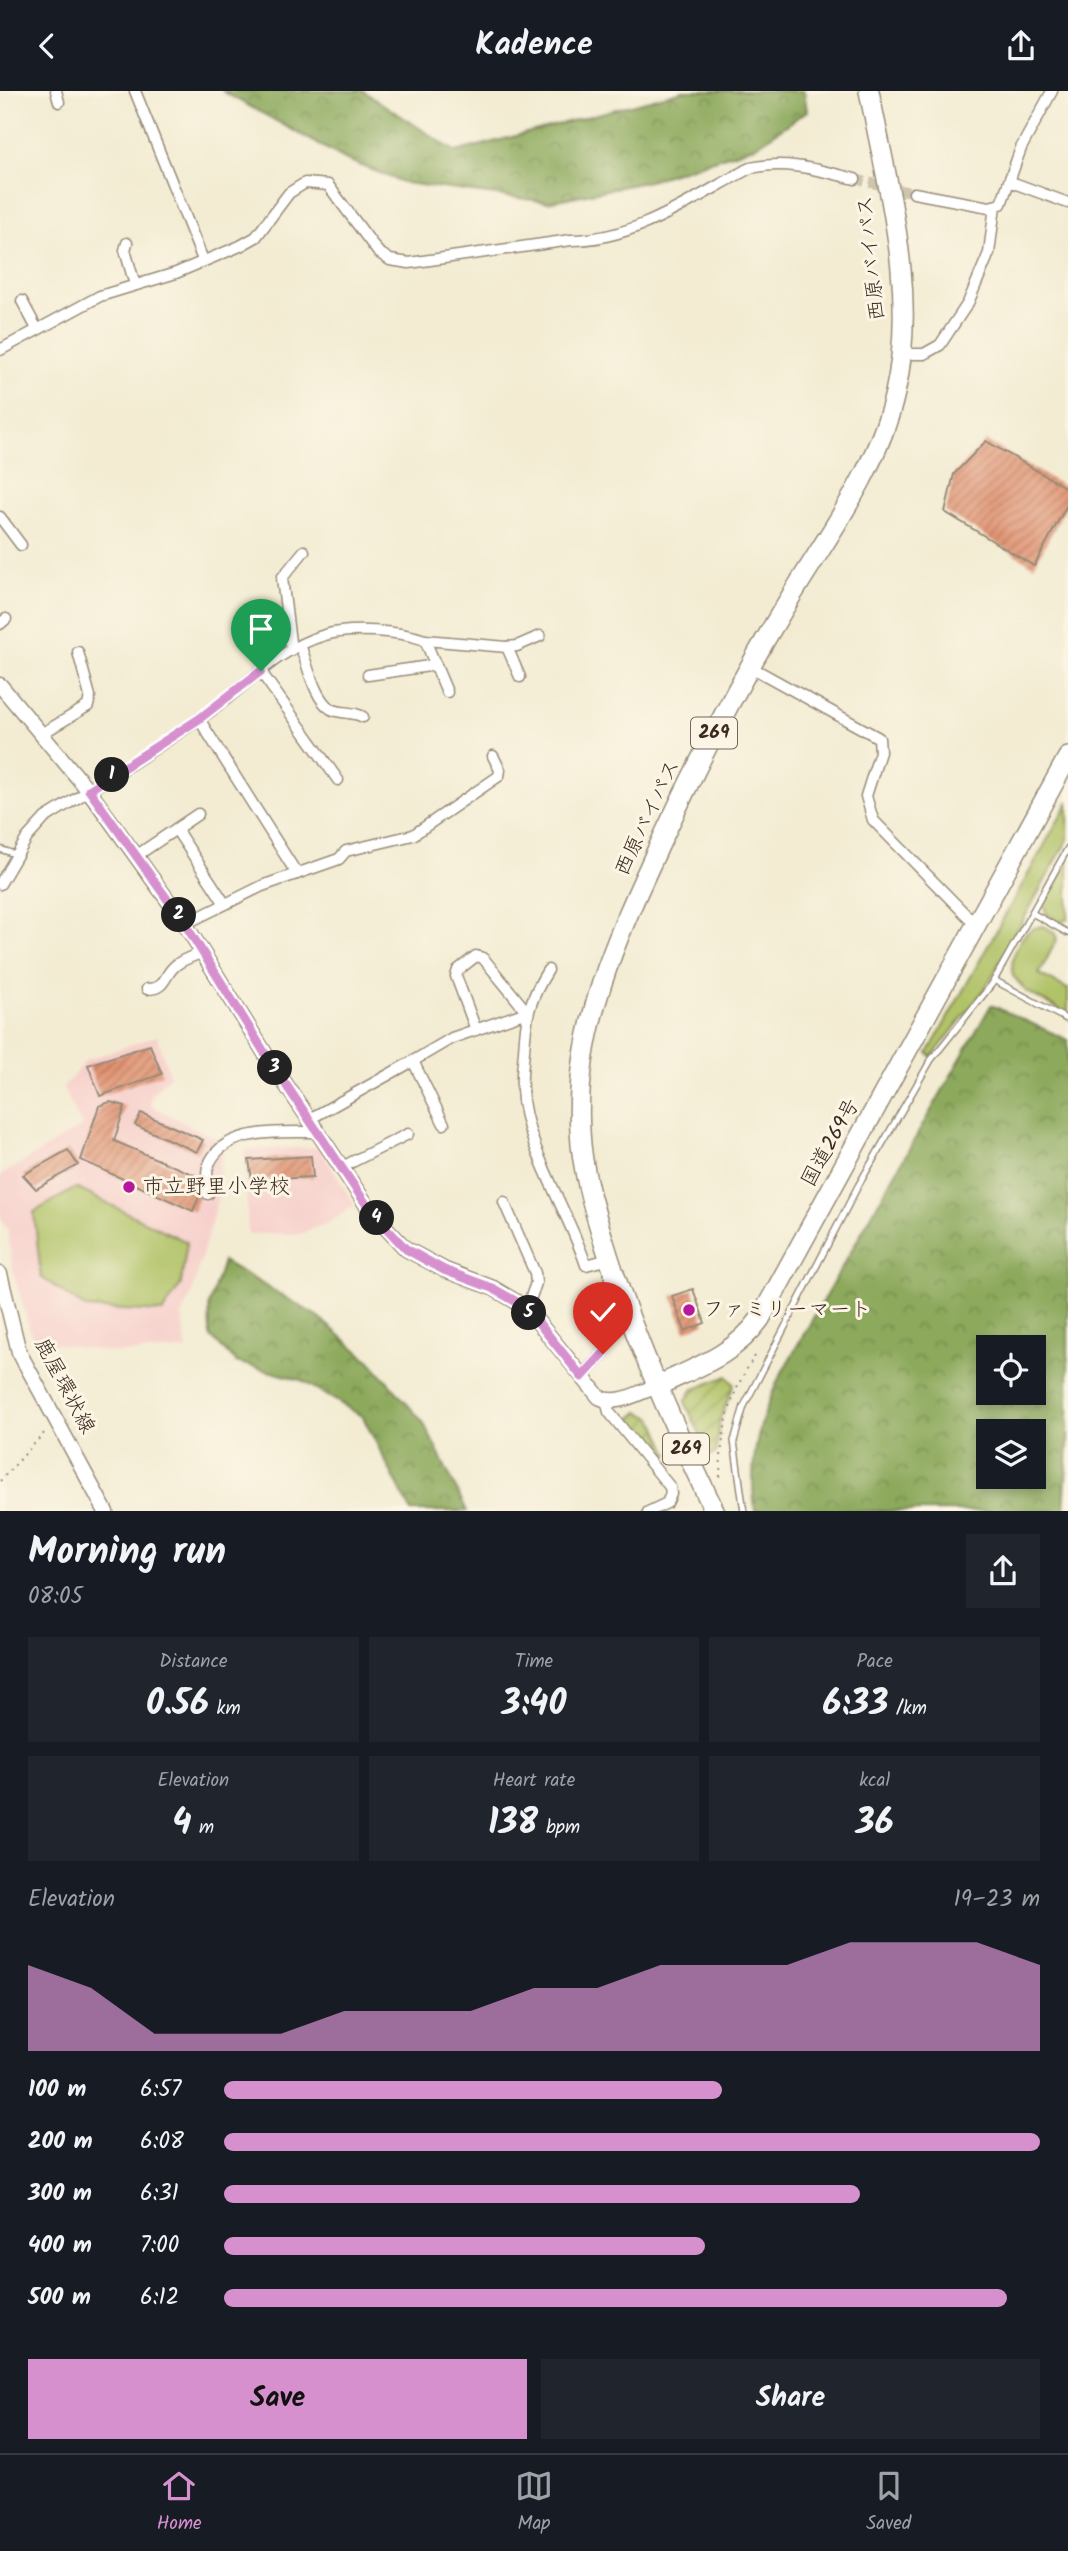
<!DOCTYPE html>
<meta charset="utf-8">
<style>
:root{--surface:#171b24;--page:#20242c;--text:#f1f3f6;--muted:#9ea1a6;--line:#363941;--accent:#d690ce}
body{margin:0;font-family:Kalam,"Klee One",sans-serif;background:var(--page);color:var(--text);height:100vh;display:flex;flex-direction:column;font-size:26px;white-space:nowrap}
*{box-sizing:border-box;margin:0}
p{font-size:23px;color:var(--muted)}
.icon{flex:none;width:38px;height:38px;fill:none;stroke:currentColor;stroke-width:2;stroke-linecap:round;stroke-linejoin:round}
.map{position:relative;height:1420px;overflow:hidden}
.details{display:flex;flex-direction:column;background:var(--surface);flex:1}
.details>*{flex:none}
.buttons{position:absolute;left:976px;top:1244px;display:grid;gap:14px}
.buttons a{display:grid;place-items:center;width:70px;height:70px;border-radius:0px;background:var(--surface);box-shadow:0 4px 10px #0003;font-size:35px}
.pin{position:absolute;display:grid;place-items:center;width:60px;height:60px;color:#fff;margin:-72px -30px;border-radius:50% 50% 50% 0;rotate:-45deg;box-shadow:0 0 7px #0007}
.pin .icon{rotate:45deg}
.km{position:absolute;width:35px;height:35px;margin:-18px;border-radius:50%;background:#222;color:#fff;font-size:19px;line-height:35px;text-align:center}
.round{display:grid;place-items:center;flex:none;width:74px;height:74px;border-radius:0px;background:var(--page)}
.head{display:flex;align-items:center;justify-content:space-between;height:119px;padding:0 28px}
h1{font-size:38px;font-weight:800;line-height:52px}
.stats{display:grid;grid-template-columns:repeat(3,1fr);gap:10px;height:119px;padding:7px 28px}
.stats div{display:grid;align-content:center;border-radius:0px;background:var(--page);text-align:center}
.stats b{font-size:35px;font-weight:800}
.stats small{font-size:19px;font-weight:400}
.stats p{font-size:19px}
.chart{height:196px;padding:14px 28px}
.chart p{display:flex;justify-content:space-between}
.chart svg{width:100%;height:126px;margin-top:7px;fill:var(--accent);opacity:.7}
.action{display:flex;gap:14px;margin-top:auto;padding:14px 28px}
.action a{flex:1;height:80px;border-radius:0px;background:var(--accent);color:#111;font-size:28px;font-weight:800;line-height:80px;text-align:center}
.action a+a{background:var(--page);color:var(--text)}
ul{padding:0 28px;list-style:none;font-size:23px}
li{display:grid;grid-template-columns:112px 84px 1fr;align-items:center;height:52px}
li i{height:18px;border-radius:9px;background:var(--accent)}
header{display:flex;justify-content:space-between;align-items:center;height:91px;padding:0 28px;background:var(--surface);font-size:32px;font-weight:800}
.menu{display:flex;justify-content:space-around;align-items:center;height:98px;border-top:2px solid var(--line);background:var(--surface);font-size:19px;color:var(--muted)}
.menu a{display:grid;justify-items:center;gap:4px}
.menu .selected{color:var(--accent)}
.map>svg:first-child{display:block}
</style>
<header><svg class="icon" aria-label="back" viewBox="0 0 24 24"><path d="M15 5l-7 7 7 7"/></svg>Kadence<svg class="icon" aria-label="share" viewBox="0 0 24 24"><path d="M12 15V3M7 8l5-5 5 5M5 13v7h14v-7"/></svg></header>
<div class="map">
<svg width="1068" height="1421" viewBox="0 0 1068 1421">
<defs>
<pattern id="forest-crowns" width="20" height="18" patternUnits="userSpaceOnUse" patternTransform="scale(1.75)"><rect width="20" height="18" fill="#8ca95c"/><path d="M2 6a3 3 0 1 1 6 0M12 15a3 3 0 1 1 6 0" fill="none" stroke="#748a4b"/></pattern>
<pattern id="garden-furrows" width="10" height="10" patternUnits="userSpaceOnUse" patternTransform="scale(1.75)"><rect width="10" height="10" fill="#b1c367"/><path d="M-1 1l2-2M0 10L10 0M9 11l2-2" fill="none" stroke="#919f54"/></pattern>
<pattern id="building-hatch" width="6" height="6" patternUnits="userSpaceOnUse" patternTransform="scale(1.75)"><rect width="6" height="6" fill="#e09271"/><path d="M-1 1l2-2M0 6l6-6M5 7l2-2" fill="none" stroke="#b7775c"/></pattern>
</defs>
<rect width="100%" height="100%" fill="#fcf5e5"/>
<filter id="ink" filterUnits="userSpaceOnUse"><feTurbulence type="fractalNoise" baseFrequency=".0143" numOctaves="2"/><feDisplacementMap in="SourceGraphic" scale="14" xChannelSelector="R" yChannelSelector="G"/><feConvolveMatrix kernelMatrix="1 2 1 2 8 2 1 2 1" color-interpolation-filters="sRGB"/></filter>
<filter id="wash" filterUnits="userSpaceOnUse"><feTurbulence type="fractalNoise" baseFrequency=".00686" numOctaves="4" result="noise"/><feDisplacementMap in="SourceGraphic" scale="28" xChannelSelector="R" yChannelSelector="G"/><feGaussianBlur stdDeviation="1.57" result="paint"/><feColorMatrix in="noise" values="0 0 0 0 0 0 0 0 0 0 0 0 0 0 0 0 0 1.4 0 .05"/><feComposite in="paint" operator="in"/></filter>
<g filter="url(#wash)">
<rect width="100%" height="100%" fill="#f3ecd3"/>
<g fill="#f7d0cc">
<path d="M157,945l13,40 -18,18 -2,11 72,37 -4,55 -26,96 -10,22 5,35 -72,3 -82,-13 -20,-68 -6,-43 -7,-13v-40l82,-50 -19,-38 23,-28z"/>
<path d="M319,1056l36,58 -25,17 -30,12h-52l-3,-84z"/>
</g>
<g fill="#b1c367" stroke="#767642" stroke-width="2">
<path d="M1068,712v36l-82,148 -54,70 -4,-4z"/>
<path d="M1068,764v64l-9,4 -13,-10 -3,-12z"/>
<path d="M1044,835l10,6 3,7 -18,35 29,15v25l-41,-22 -14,-16c-4,-20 8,-49 31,-50z"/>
<path d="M76,1097l111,54 -6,42 -18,28 -77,-4 -45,-31 -7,-65z"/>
</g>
<g fill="url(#forest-crowns)" stroke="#646a3d" stroke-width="2" fill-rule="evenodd">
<path d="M222,0h141l93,61 227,-61h121l3,20 -51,35 -107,35 -101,21 -143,-19 -58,-23z"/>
<path d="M991,914l77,35v405l-4,66h-309c-7,-50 4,-90 25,-135zM1034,1256v46h-45v-46zM1034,1340v46h-45v-46z"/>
<path d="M223,1170l94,55 53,45 53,61 44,89h-56l-48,-94 -62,-37 -65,-18 -26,-26 -1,-31z"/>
</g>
<g fill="url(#garden-furrows)" stroke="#767642" stroke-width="2">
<path d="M727,1285l7,9 -14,34 -4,34 -6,3 -25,-54 7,-12z"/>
<path d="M639,1321l14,6 16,36 -2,2 -13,-6 -26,-29z"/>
</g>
<g id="blocks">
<g fill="url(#building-hatch)">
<path d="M986,350l82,48v14l-34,63 -89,-54 9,-38z"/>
<path d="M150,954l12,29 -62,22 -12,-31z"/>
<path d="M110,1011l15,4 -11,35 92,39 -13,31 -112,-51 18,-54z"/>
<path d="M141,1022l62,27 -6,12 -62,-27z"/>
<path d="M68,1059l10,15 -42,24 -13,-14z"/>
<path d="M311,1065l2,21 -61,3 -3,-20z"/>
<path d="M693,1198l12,34 -20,8 -13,-35z"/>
</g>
</g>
</g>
<g filter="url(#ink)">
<use href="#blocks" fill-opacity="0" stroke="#978b78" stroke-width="2"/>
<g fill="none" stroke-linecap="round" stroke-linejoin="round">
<path stroke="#cec5af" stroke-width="10" stroke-dasharray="10 5" stroke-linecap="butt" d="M855,88l59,14"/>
<g stroke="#978b78" stroke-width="8">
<g id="lane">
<path d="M0,758l17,6"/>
<path d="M1032,822l36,20"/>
<path d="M994,889l74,40"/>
<path d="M744,1421l-10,-71 10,-35 114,-220 73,-126 61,-76 76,-136"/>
</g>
</g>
<g stroke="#978b78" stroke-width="13">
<g id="street">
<path d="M56,0l3,11"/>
<path d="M135,0l68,169"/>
<path d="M1011,91l57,21"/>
<path d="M914,102l75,14 12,-3 20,-56 31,-57"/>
<path d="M127,152l-2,7 10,35"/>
<path d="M22,210l15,28"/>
<path d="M0,259l100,-54 76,-23 64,-27 16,-9 33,-44 16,-10 23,2 50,67 12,8 19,3 162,-23c65,0 122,-42 179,-72 37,-8 69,2 105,11"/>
<path d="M902,263h22l16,-9 28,-42 21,-50 6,-47"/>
<path d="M0,426l21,28"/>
<path d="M0,533l6,-5"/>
<path d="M425,549l82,7 13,30"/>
<path d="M300,554c7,17 14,54 31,64 9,5 22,2 32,8"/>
<path d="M507,556l10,-1 23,-10"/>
<path d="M291,559l-9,-72 22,-27"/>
<path d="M749,575l130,72 1,14 -14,44 7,24 103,105"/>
<path d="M261,581l77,108"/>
<path d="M368,584l68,-10"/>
<path d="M199,628l98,155"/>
<path d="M43,642l45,-27 2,-10 -12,-44"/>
<path d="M176,738l49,75"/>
<path d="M136,765l62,-42"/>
<path d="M0,793l27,-46 18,-20c56,-35 112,-69 166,-107 37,-27 68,-63 114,-76 26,-8 75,-4 100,5l22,52"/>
<path d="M185,833l77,-38 77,-27 7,-8 67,-16 86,-59 1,-6 -7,-14"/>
<path d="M548,879c-19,31 -22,45 -24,81 -1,12 -3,25 -2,38 2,56 46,121 64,176l23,-6"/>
<path d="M147,898c20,0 16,-14 29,-24 7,-6 18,-9 27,-13"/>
<path d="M413,970l39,-23 75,-26 -44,-54 -7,-2 -18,14 -2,6 20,54"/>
<path d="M308,1029l105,-59 31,63"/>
<path d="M340,1077l68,-34"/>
<path d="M208,1103c2,-9 -3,-19 0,-27 14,-41 74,-34 108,-35"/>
<path d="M504,1111l31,71 1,10 -10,28"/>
<path d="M582,1286l21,-23"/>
<path d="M606,1309l3,12 61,75 1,7 -4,9 -19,9"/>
</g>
</g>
<g stroke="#978b78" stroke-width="17">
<g id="secondary">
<path d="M0,594l89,106 96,133 81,131 106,158 34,36 39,21 48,18 22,13 18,15 66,81c19,10 40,-5 58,-11"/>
<path d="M0,1183l19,78 87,160"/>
</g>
</g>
<g stroke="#978b78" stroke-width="22">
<g id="highway">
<path d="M657,1295c40,-19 77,-31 103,-67l308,-562"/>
<path d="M715,1421c-40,-83 -78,-167 -106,-254 -13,-42 -27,-83 -29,-127 -7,-105 42,-205 85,-298 37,-79 77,-156 122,-230 39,-65 91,-134 108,-210 23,-100 -7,-204 -26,-302"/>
</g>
</g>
<g stroke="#978b78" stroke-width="2" stroke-dasharray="2 5" stroke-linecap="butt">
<path d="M720,1386c1,-47 10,-87 38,-125"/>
<path d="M0,1390l47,-51"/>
</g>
<use href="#lane" stroke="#fff" stroke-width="5"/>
<use href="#street" stroke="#fff" stroke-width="10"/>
<use href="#secondary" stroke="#fff" stroke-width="14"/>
<use href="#highway" stroke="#fff" stroke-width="19"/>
</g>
</g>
<g fill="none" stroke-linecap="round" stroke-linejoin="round" filter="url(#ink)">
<g stroke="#fff" stroke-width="14">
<path id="route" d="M261,580l-62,48 -110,71 96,134 81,131 106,158 34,36 38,21 48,18 23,13 18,15 49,61 21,-23"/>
</g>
<use href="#route" stroke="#d690ce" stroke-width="9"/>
</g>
<g fill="#b5179e" stroke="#fcf5e5" stroke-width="2.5">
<circle cx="129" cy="1096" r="7"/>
<circle cx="689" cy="1219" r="7"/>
</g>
<g text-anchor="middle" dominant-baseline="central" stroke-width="6" stroke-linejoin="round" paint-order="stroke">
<g fill="#fcf5e5" stroke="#75675a" stroke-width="2">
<rect x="691" y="626.5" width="46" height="31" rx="5"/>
<rect x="663" y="1342.5" width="46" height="31" rx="5"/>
</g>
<g font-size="19" font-weight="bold" fill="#3b2a1e">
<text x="714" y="642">269</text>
<text x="686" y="1358">269</text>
</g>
<g font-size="21" fill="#3b2a1e" stroke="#fcf5e5">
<text transform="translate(872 167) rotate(-96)">西原バイパス</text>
<text transform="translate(648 727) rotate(-65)">西原バイパス</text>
<text transform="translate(831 1052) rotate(-61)">国道269号</text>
<text transform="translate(64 1295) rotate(62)">鹿屋環状線</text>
</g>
<g font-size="21" fill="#3b2a1e" stroke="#fcf5e5" text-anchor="start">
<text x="143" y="1096">市立野里小学校</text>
<text x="703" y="1219">ファミリーマート</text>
</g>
</g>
</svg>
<div class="buttons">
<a><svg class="icon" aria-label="locate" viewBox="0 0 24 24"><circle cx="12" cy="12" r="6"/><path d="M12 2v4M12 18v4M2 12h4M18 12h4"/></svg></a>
<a><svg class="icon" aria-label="layers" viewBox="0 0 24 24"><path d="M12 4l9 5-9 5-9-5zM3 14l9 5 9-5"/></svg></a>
</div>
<div class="pin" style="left:261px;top:580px;background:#1e9e55"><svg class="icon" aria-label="arrive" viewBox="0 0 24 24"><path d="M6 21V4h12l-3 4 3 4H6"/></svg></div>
<div class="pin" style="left:603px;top:1263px;background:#d93025"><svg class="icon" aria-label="check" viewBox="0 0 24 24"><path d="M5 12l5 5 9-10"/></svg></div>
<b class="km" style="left:112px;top:684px">1</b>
<b class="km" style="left:179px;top:824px">2</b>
<b class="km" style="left:275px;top:977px">3</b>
<b class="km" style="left:377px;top:1127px">4</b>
<b class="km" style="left:529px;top:1222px">5</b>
</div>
<section class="details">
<div class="head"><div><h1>Morning run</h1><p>08:05</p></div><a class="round"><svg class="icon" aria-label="share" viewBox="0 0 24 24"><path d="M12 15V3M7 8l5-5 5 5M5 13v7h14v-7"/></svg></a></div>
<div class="stats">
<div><p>Distance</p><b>0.56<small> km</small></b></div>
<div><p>Time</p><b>3:40</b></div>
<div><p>Pace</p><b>6:33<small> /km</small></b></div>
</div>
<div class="stats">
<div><p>Elevation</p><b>4<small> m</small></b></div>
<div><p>Heart rate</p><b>138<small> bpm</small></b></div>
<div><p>kcal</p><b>36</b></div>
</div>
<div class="chart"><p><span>Elevation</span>19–23 m</p>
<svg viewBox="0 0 160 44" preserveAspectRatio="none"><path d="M0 44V14L10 22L20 38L30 38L40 38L50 30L60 30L70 30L80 22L90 22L100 14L110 14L120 14L130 6L140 6L150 6L160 14V44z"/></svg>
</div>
<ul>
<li><b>100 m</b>6:57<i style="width:61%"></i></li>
<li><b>200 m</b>6:08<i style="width:100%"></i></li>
<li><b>300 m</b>6:31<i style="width:78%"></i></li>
<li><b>400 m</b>7:00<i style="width:59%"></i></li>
<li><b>500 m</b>6:12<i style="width:96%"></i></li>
</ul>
<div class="action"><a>Save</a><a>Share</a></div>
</section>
<nav class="menu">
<a class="selected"><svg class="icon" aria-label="home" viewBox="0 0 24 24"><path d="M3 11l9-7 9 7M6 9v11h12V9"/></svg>Home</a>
<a><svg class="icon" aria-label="map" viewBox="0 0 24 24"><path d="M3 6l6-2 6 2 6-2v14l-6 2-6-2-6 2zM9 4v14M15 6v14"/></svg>Map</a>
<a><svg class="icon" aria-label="saved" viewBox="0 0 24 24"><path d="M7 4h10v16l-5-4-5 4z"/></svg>Saved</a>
</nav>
